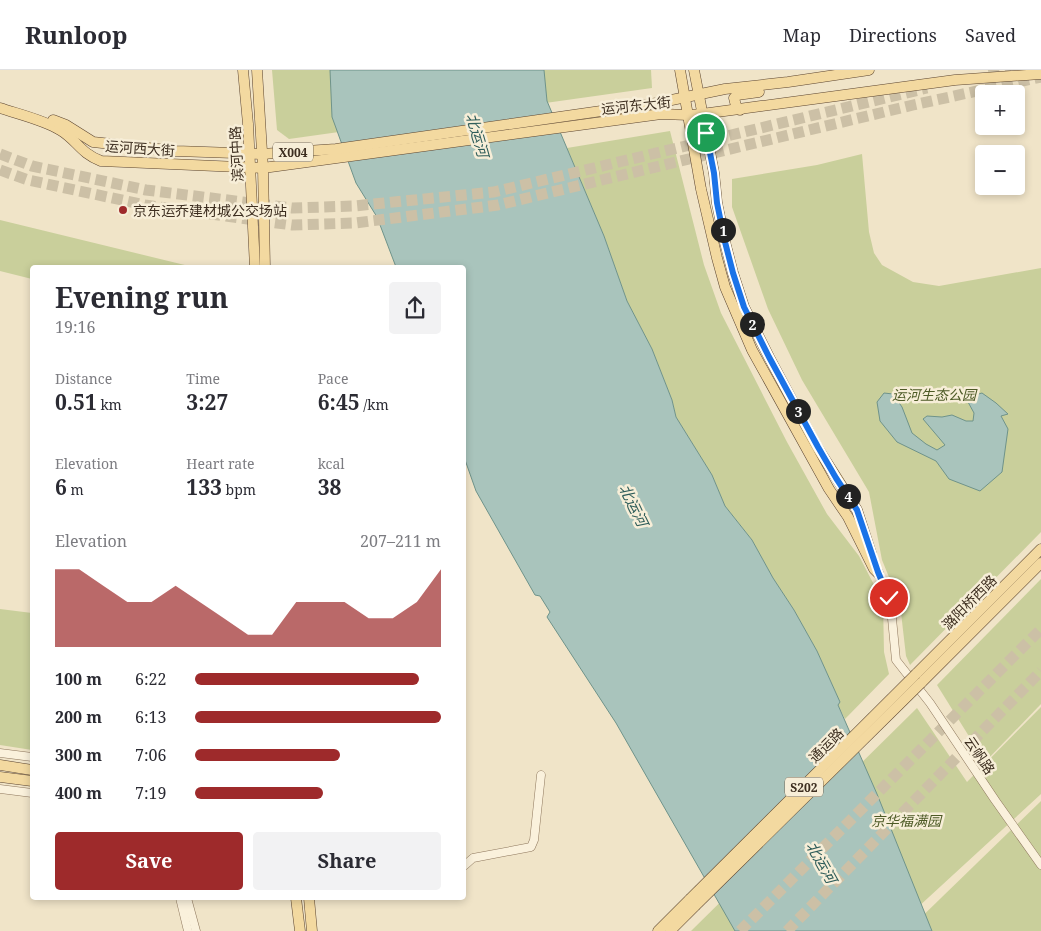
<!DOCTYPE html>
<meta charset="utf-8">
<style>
:root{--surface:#fff;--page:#f2f2f3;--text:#2b2b33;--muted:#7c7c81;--line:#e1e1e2;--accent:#9e2a2b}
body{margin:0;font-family:"Noto Serif","Noto Sans SC",serif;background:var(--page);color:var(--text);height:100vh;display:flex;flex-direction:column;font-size:19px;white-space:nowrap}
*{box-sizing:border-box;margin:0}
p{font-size:16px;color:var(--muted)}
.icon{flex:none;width:28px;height:28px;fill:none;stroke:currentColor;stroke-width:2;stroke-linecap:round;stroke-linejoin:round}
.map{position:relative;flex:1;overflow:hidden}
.panel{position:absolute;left:30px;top:195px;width:436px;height:635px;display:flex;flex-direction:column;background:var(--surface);border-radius:5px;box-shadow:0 2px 8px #0003}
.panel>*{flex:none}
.buttons{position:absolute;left:975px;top:15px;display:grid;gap:10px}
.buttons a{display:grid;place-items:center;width:50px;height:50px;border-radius:5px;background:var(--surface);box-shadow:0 2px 8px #0003;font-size:25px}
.pin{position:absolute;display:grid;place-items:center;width:42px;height:42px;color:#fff;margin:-21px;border:2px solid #fff;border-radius:50%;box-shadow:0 1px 5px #0007}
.km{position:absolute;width:25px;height:25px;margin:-12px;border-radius:50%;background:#222;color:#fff;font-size:14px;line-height:25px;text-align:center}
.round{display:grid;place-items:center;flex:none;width:52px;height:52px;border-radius:5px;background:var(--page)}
.summary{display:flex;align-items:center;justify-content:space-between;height:85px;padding:0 25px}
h1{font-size:28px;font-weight:700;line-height:38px}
.figures{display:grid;grid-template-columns:repeat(3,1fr);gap:8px;height:85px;padding:5px 25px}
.figures div{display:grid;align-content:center}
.figures b{font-size:21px;font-weight:700}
.figures small{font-size:14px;font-weight:400}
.figures p{font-size:14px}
.chart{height:140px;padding:10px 25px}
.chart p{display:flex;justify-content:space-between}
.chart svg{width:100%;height:90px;margin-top:5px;fill:var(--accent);opacity:.7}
.primary-button{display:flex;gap:10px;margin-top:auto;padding:10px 25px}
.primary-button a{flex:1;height:58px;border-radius:5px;background:var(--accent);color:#fff;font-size:20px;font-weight:700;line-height:58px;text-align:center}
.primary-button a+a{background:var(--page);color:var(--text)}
ul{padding:0 25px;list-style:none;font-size:16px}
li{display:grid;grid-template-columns:80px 60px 1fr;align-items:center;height:38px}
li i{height:12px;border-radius:6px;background:var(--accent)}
header{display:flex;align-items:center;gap:30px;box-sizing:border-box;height:70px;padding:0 25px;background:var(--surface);border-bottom:1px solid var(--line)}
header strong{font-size:24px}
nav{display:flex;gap:28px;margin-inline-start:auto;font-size:18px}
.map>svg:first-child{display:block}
</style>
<header>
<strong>Runloop</strong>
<nav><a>Map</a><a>Directions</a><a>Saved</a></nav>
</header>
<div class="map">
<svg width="1041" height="861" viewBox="0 0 1041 861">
<rect width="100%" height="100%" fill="#f0e4c8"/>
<g fill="#c9cf9b">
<path d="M272,0h379l1,18 -363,51 -12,-9z"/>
<path d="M670,61l34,134 17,48 66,129 40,72 32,42 24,46 1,50 5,22 -44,45 -7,-14 2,-3 -23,-51 -23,-41 -21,-32 -21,-38 -27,-34 -13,-31 -36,-58 -4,-17 -20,-51 -25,-48 -23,-65 -37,-88z"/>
<path d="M862,84l7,78 5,21 8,12 31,17 26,4 102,-18v264l-131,133 -4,-9 -6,-52 -18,-44 -13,-68 -67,-112 -34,-71 -36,-102v-28l85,-14z"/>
<path d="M0,150l193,47 -161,1v11l-32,-8z"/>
<path d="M1041,509v125l-56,58 -48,-77z"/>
<path d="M0,539l32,4v137l-32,-5z"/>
<path d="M1041,637v87l-149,137h-201l226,-223 50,74z"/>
<path d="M1041,731v130h-134z"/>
</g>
<g fill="#a9c4bc" stroke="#6f938a">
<path d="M330,0h214l3,31 57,135 23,65 25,48 20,51 4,17 36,58 13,31 27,34 21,38 21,32 23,41 23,51 -2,3 39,89 55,137h-197l-119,-208 -69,-106 3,-5 -10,-16 -5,-1 -59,-104 -12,-34v-189l-68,-1 -19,-50 -21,-34 -24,-66z"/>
<path d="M884,323l9,1 9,13 10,26 14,11 11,6 8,-5 -22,-26 4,-3 15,1 10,-2 14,6h7l1,-8 -6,-11 7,-7 7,-2 14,10 12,11 -7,2 7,13 -6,43 -22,19 -31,-12 -13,-18 -39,-19 -17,-21 -3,-19z"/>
</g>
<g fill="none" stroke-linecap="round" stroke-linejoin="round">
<g stroke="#ccc0a6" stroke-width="11" stroke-dasharray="11 5.5" stroke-linecap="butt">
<path d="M989,5l22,-5"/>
<path d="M0,84l32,12 114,24 146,18 62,-2 140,-14 433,-104"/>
<path d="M0,100l28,10 117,25 147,20 63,-2 143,-18 415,-100 128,-28"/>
<path d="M740,861l301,-302"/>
<path d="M787,861l254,-260"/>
</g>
<g stroke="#8d765c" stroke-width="9">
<g id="minor">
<path d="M878,503l11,25 2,10 5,52 34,43 65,97 46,65"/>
<path d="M0,683l32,4"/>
<path d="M0,719l32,4"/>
<path d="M464,796l9,-8 58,-11 3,-7 7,-65"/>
<path d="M180,828l8,33"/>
<path d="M187,828l9,33"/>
</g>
</g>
<g stroke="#5b4430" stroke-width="11">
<g id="major">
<path d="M243,0l5,54 7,144"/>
<path d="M257,0l6,98 2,100"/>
<path d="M680,0l21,119 16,69 8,29 27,63 77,139 19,28 26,52 4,4"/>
<path d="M694,0l20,103 3,30 8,39 8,31 11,34 25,50 48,90 40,63 14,43"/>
<path d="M0,38c18,6 44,12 60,22 17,10 20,23 41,31l162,7 398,-54 28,1 13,-1 253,-34 86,-6"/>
<path d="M740,40l-4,-4 -2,-8 3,-3 22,-3"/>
<path d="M53,50l13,5 27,17 83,9 86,3 74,-5 321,-46 68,-14 63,-7 81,-12"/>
<path d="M916,604l125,-125"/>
<path d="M921,613l120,-120"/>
<path d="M0,695l32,5"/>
<path d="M0,707l32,4"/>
<path d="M296,828l4,33"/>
<path d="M309,828l3,33"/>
<path d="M658,861l32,-32"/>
<path d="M670,861l25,-25"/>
</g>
</g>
<use href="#minor" stroke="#faf1dc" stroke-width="8"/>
<use href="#major" stroke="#f3d9a0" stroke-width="10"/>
<g stroke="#5b4430" stroke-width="11" stroke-linecap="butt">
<g id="major-bridge">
<path d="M690,829l226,-225"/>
<path d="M695,836l226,-223"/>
</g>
</g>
<use href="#major-bridge" stroke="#f3d9a0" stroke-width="10"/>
</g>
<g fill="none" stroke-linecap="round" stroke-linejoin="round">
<g stroke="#fff" stroke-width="10">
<path id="route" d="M706,63l8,40 3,30 8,39 8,31 11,34 25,50 49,90 18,31 21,32 21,62 11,26"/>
</g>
<use href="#route" stroke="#1a73e8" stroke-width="6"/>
</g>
<circle fill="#9e2a2b" stroke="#f7eed8" stroke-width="2" cx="123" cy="140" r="5"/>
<g text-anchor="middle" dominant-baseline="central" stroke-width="5" stroke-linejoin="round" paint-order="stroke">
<g fill="#f7eed8" stroke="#756857" stroke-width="1">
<rect x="273" y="72.5" width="40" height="19" rx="4"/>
<rect x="785" y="707.5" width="38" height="19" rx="4"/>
</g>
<g font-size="12" font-weight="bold" fill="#3d2e20">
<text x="293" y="82">X004</text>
<text x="804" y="717">S202</text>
</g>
<g font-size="14" fill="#3d2e20" stroke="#f7eed8">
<text transform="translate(636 35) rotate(-6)">运河东大街</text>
<text transform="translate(140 78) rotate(4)">运河西大街</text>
<text transform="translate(236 84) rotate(-93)">滨河中路</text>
<text transform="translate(969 532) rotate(-45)">潞阳桥西路</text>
<text transform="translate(826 675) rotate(-45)">通运路</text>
<text transform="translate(980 685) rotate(56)">云帆路</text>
</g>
<g font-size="14" fill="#3d2e20" stroke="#f7eed8" text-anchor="start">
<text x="133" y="140">京东运乔建材城公交场站</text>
</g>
<g font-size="14" font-style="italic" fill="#4d5a26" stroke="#f7eed8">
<text x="934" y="324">运河生态公园</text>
<text x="906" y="750">京华福满园</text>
</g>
<g font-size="15" font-style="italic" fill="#2f5d5a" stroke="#f7eed8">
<text transform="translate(478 65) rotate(74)">北运河</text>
<text transform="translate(634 435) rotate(64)">北运河</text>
<text transform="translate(822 792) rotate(61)">北运河</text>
</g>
</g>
</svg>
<div class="buttons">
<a>+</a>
<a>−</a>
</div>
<div class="pin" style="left:706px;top:63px;background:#1e9e55"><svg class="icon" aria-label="arrive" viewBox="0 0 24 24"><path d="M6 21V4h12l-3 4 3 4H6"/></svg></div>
<div class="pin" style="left:889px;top:528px;background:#d93025"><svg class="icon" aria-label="check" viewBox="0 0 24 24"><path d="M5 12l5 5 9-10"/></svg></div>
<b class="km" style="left:723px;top:160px">1</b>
<b class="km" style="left:752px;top:254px">2</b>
<b class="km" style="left:798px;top:341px">3</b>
<b class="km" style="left:848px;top:426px">4</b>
<section class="panel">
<div class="summary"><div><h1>Evening run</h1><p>19:16</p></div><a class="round"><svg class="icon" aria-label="share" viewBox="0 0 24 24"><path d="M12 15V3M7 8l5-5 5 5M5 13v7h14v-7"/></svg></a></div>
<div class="figures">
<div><p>Distance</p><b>0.51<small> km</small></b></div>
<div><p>Time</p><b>3:27</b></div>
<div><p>Pace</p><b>6:45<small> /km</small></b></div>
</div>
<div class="figures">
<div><p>Elevation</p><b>6<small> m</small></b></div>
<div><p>Heart rate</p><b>133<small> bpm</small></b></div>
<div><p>kcal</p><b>38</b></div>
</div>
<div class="chart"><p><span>Elevation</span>207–211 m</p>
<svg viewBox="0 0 160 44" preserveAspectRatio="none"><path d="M0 44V6L10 6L20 14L30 22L40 22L50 14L60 22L70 30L80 38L90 38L100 22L110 22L120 22L130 30L140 30L150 22L160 6V44z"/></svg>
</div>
<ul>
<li><b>100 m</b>6:22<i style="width:91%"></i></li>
<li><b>200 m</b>6:13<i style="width:100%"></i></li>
<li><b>300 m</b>7:06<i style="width:59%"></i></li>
<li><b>400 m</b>7:19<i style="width:52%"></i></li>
</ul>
<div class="primary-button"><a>Save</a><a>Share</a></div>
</section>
</div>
